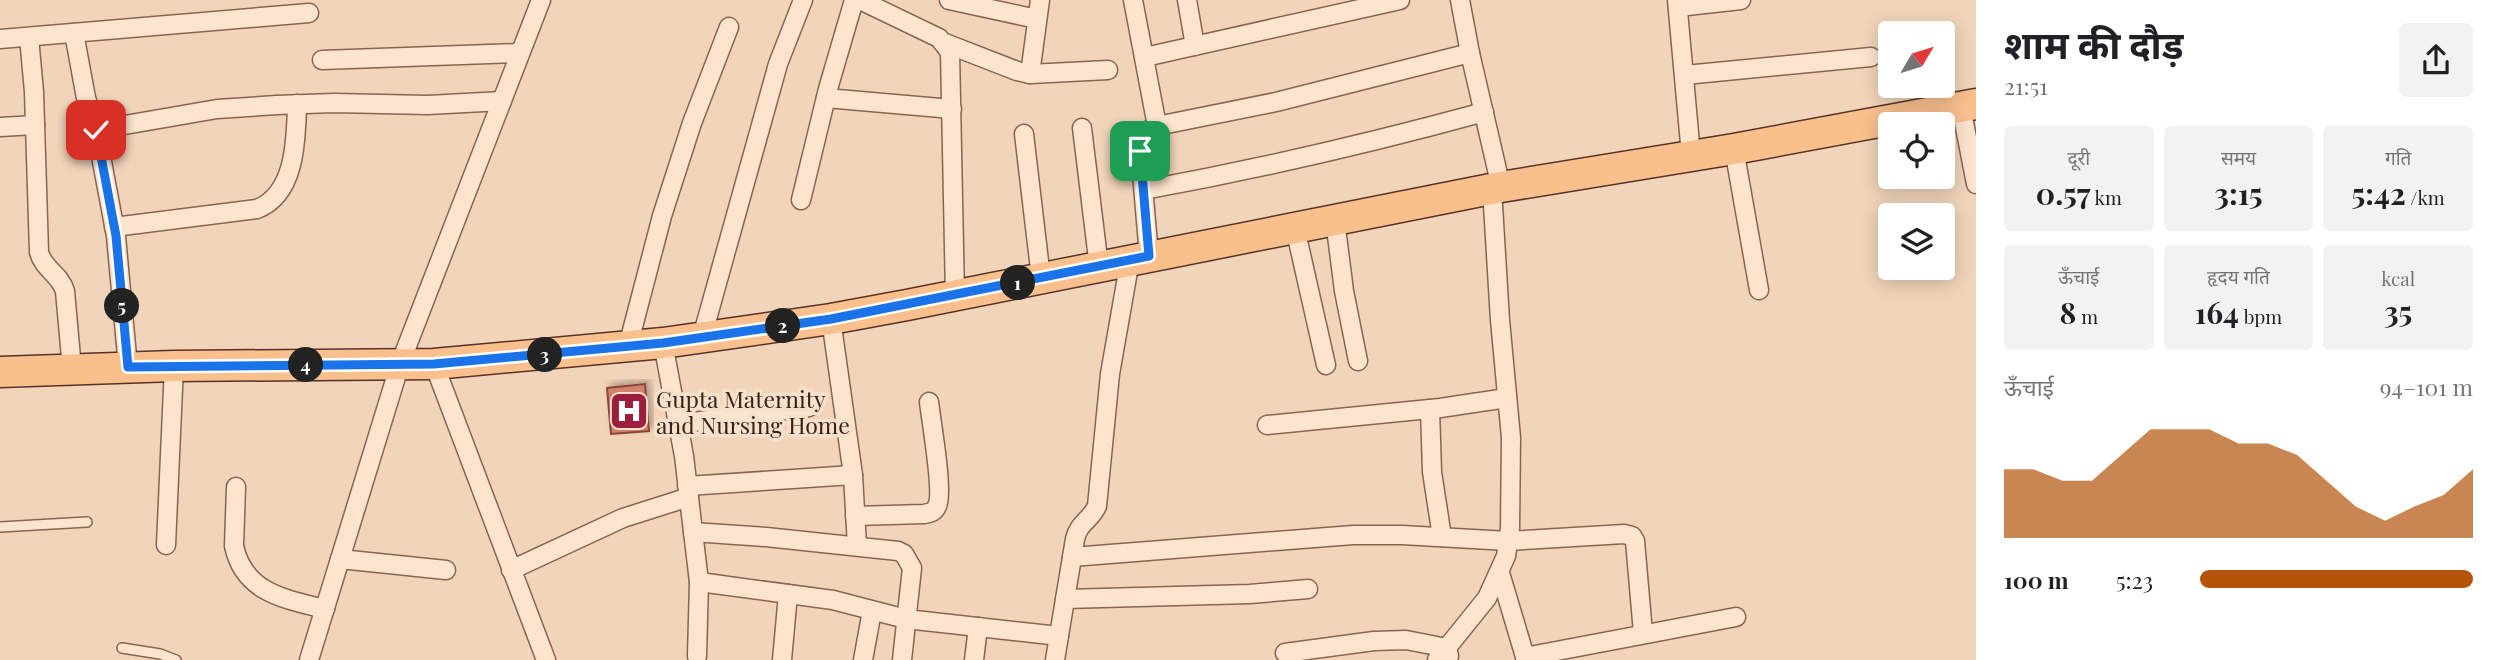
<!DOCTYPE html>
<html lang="hi">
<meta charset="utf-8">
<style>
:root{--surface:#fff;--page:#f2f2f2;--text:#202124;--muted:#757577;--accent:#b45309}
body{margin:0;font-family:"Playfair Display","Noto Sans Devanagari",serif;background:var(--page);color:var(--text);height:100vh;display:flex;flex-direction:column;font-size:26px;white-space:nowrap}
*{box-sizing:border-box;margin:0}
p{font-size:23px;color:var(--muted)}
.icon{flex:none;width:38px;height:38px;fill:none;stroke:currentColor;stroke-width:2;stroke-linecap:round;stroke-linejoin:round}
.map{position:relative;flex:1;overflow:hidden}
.side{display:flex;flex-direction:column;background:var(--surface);width:525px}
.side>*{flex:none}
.needle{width:46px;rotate:52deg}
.fabs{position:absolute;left:1878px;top:21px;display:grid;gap:14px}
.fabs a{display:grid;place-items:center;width:77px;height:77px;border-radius:7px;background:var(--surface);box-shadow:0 4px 18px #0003;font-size:35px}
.pin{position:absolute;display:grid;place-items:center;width:60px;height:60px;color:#fff;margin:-30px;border-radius:14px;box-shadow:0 4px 10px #0006}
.km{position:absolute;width:35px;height:35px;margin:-18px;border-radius:50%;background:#222;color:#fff;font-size:19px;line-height:35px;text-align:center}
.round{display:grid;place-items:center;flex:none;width:74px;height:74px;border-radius:7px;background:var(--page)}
.overview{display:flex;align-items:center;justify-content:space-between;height:119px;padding:0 28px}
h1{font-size:38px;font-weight:700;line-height:52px}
.stats{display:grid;grid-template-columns:repeat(3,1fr);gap:10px;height:119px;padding:7px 28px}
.stats div{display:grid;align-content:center;border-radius:7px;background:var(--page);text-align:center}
.stats b{font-size:30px;font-weight:700}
.stats small{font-size:19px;font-weight:400}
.stats p{font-size:19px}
.chart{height:196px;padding:14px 28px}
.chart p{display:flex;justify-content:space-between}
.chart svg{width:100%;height:126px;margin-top:7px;fill:var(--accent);opacity:.7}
ul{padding:0 28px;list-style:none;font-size:23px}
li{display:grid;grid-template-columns:112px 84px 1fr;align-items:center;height:52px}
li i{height:18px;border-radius:9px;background:var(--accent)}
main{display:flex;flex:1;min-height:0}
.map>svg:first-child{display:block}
</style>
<main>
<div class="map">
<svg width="1976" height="660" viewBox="0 0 1976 660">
<defs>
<filter id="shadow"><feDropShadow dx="4" dy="-4" stdDeviation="3.5" flood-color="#0004"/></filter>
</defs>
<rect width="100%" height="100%" fill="#f1d4ba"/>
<path fill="#d3806c" stroke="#8b4537" stroke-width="2" filter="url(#shadow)" d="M645,384l4,47 -38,3 -4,-46z"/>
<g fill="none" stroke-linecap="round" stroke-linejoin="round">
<g stroke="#896453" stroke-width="12">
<g id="service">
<path d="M0,527l87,-5"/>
<path d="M122,648l38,6 16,6"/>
</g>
</g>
<g stroke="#896453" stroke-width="21">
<g id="minor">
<path d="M860,0l79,38 11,14 5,244"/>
<path d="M949,0l88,19"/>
<path d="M1133,0l24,126"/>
<path d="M1187,0l8,46"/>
<path d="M1460,0l10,53 31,134"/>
<path d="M1677,0l14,155"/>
<path d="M1678,7l63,-7"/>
<path d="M74,33l12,65 10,32 20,106 12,131"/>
<path d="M29,37l5,55 5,160c4,17 21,22 26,39l7,78"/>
<path d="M0,39l309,-26"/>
<path d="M945,43l72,28 13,3 78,-4"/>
<path d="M1145,57l255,-57"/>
<path d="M322,60l198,-7"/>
<path d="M1030,74l10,-74"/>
<path d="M1685,75l186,-18"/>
<path d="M826,98l126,11"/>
<path d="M1961,107l15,77"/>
<path d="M0,127l35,-2"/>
<path d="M1082,128l17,139"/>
<path d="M96,130l121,-21 60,-4 57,-2 94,2 74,-4"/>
<path d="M1024,134l17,144"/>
<path d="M1734,149l25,141"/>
<path d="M1144,190c114,-21 227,-47 340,-78"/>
<path d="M801,200l27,-111 26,-89"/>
<path d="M1335,220l9,71 14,70"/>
<path d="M114,227l143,-18c39,-15 39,-70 40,-105"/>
<path d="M1295,228l31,137"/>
<path d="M1149,256l-9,-105 7,-20 10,-5 119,-24 194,-49"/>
<path d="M831,319l22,156 4,71"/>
<path d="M702,337l76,-273 25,-64"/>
<path d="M663,343l21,113 15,126 -2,74"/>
<path d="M628,346l34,-130 30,-93 37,-96"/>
<path d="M434,364l112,296"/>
<path d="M1430,409l2,63 10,65"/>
<path d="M678,424l131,-17"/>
<path d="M1267,425l173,-17 67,-10"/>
<path d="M687,486l166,-11"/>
<path d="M236,487l-2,59c10,47 51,53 91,63"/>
<path d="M855,516l69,-2c6,-1 11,-2 13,-8 7,-13 -6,-86 -8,-104"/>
<path d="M693,532l73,5 132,14 6,3 8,14 -10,92"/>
<path d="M166,545l8,-179"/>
<path d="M1072,557l281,-22h49l106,6 116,-7 8,2 3,5 8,92"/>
<path d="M340,559l106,11"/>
<path d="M511,570l112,-52 66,-21"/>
<path d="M1500,573l26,87"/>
<path d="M699,582l134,18 73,19 153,17"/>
<path d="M1065,599l185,-5 58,-5"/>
<path d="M1285,653l89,-12 32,-1 41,8 2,8"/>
<path d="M1525,657l211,-40"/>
<path d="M309,660l91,-296 141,-364"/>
<path d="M782,660l6,-66"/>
<path d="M863,660l9,-49"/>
<path d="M974,660l4,-33"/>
<path d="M1055,660l20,-121c4,-17 16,-19 22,-33l13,-132 20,-114"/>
<path d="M1437,660l50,-62 19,-42 4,-28 1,-90 -11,-118 -8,-131"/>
</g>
</g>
<g stroke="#563328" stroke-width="33">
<path id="primary" d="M0,372l174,-6 260,-2 229,-21 168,-24 76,-14 594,-118 233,-38 242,-45"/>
</g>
<use href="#service" stroke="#fce4ce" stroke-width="9"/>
<use href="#minor" stroke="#fce4ce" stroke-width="18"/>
<use href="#primary" stroke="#f9bf8d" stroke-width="30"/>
</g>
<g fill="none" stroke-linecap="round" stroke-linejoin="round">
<g stroke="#fff" stroke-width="14">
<path id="route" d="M96,130l20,106 12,131 306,-3 229,-21 168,-24 318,-63 -9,-105"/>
</g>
<use href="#route" stroke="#1a73e8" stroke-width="9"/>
</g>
<defs>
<g id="hospital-square" transform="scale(2.0125)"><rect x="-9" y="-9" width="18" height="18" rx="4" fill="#9d1e3c" stroke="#f8e1ca"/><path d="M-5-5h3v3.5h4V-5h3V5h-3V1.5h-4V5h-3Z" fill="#fff"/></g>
</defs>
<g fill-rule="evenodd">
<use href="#hospital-square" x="629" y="411"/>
</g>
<g text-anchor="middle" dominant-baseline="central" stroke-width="7" stroke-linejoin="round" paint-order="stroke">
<g font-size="23" fill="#37211a" stroke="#f8e1ca" text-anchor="start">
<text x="656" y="398">Gupta Maternity<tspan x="656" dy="26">and Nursing Home</tspan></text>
</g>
</g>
</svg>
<div class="fabs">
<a><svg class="needle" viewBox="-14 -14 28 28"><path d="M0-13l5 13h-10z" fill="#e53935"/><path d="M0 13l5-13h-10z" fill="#757577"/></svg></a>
<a><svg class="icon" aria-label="locate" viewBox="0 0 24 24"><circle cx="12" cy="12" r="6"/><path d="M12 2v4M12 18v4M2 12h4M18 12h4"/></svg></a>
<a><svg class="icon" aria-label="layers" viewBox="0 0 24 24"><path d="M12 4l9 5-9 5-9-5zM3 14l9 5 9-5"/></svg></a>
</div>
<div class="pin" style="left:1140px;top:151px;background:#1e9e55"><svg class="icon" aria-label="arrive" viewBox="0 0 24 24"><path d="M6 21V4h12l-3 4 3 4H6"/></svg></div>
<div class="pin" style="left:96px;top:130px;background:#d93025"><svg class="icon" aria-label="check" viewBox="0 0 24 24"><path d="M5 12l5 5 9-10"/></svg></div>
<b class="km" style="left:1018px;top:283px">1</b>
<b class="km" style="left:783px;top:326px">2</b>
<b class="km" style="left:545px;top:355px">3</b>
<b class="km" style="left:306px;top:365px">4</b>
<b class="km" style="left:122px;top:306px">5</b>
</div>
<section class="side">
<div class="overview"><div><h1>शाम की दौड़</h1><p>21:51</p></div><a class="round"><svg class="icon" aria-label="share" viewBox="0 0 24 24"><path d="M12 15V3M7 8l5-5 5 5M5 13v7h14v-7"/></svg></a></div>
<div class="stats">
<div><p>दूरी</p><b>0.57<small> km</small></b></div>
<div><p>समय</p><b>3:15</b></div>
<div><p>गति</p><b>5:42<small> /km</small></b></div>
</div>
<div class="stats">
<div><p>ऊँचाई</p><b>8<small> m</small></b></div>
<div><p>हृदय गति</p><b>164<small> bpm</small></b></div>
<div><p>kcal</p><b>35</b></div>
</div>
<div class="chart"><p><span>ऊँचाई</span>94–101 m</p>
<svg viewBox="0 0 160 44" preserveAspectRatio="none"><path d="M0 44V20L10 20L20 24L30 24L40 15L50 6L60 6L70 6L80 11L90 11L100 15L110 24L120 33L130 38L140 33L150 29L160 20V44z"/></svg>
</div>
<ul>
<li><b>100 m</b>5:23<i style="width:100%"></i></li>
</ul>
</section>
</main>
